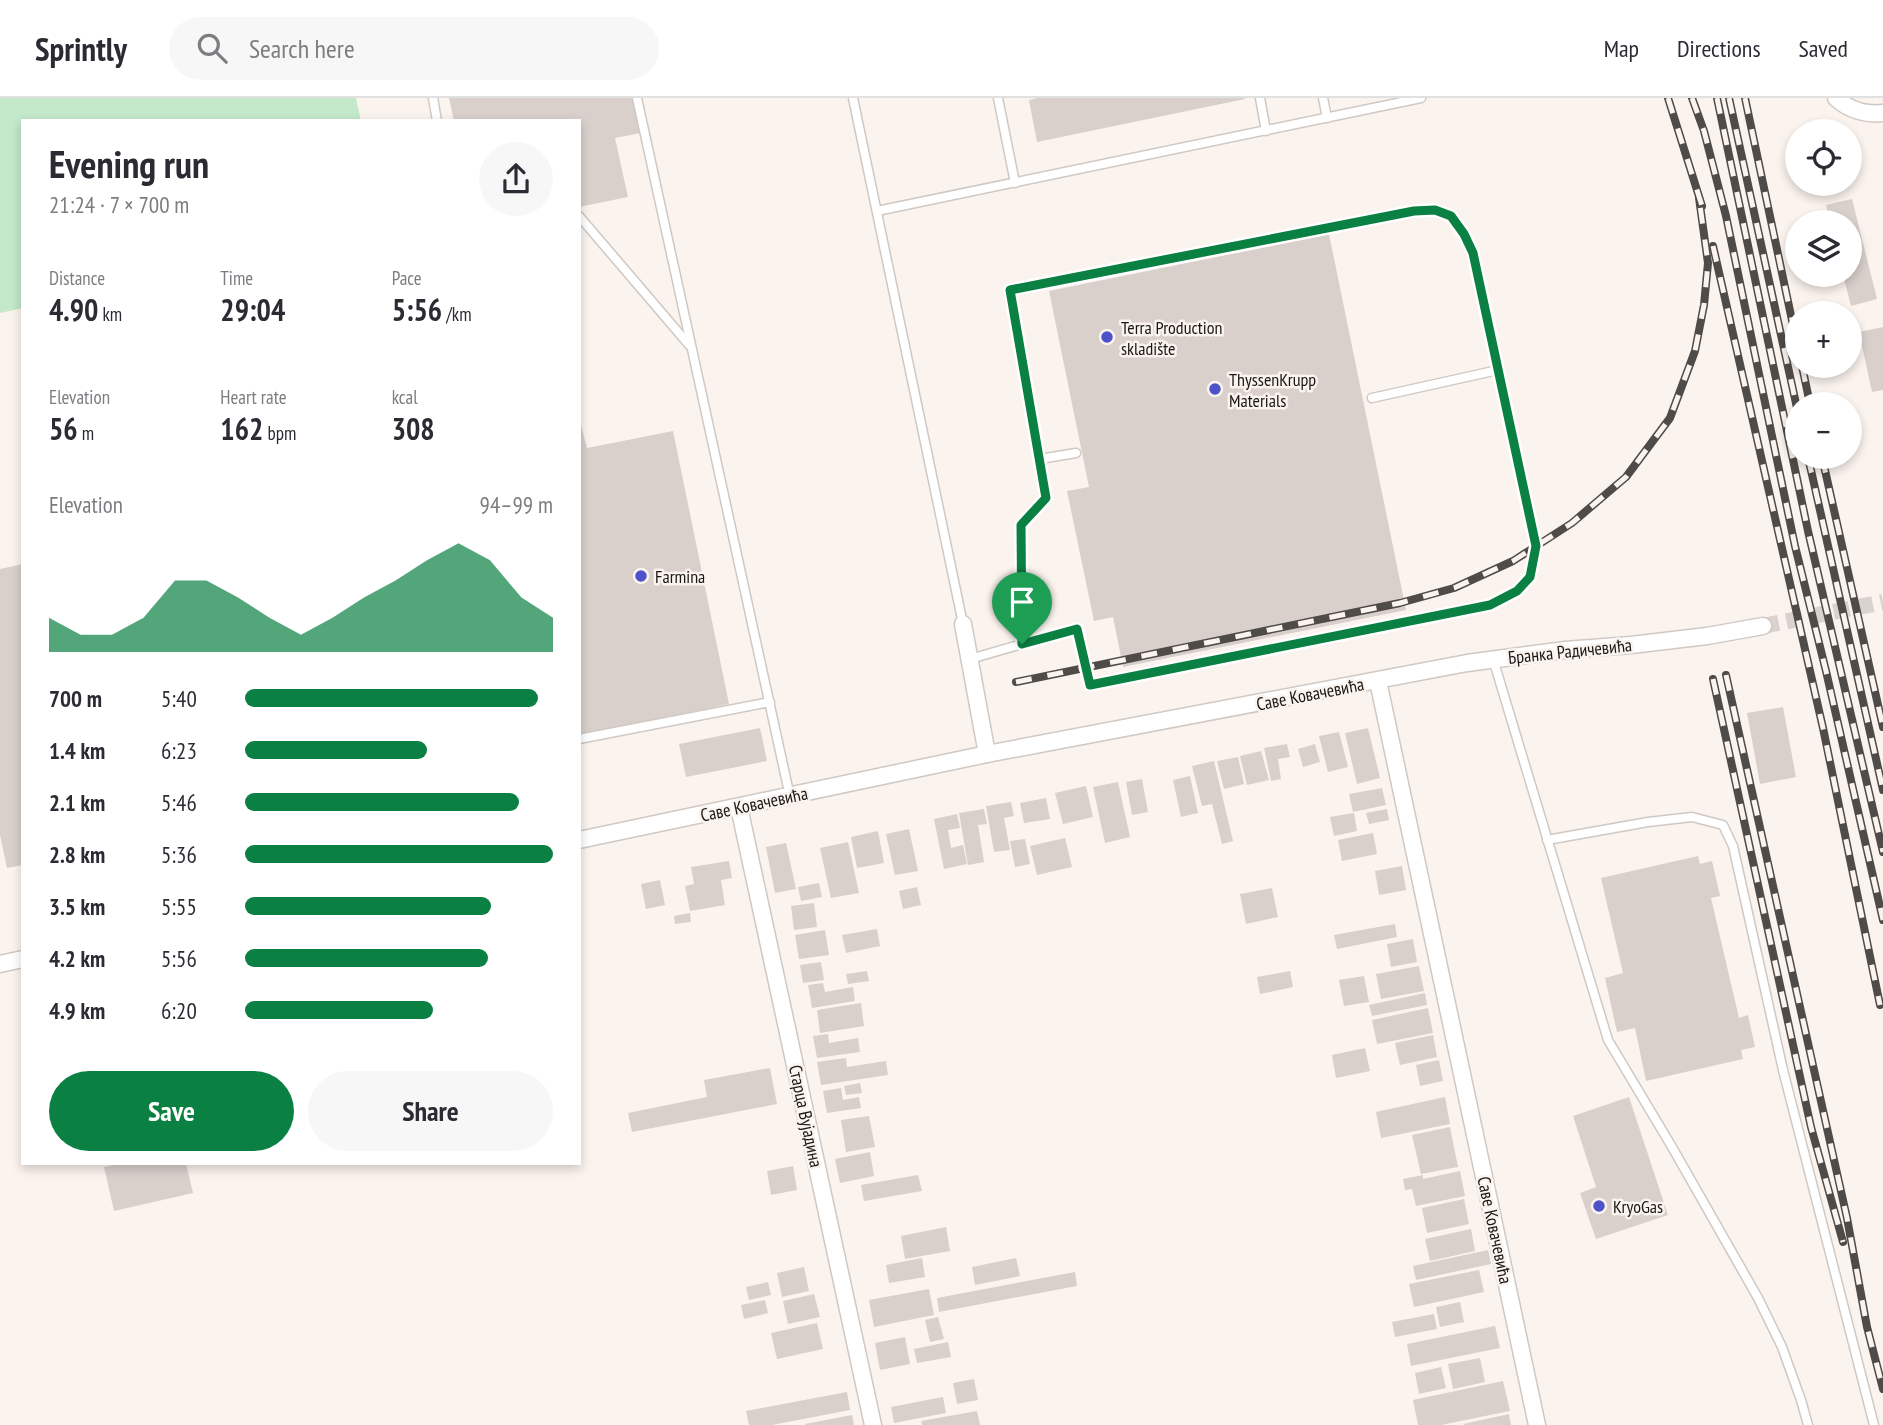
<!DOCTYPE html>
<meta charset="utf-8">
<style>
:root{--surface:#fff;--page:#f7f7f7;--text:#2b2b33;--muted:#7c7c81;--line:#e1e1e2;--accent:#0b8043}
body{margin:0;font-family:"PT Sans Narrow",sans-serif;background:var(--page);color:var(--text);height:100vh;display:flex;flex-direction:column;font-size:26px;white-space:nowrap}
*{box-sizing:border-box;margin:0}
p{font-size:23px;color:var(--muted)}
.icon{flex:none;width:38px;height:38px;fill:none;stroke:currentColor;stroke-width:2;stroke-linecap:round;stroke-linejoin:round}
.map{position:relative;flex:1;overflow:hidden}
.details{position:absolute;left:21px;top:21px;width:560px;height:1046px;display:flex;flex-direction:column;background:var(--surface);border-radius:0px;box-shadow:0 4px 10px #0003}
.details>*{flex:none}
.tools{position:absolute;left:1785px;top:21px;display:grid;gap:14px}
.tools a{display:grid;place-items:center;width:77px;height:77px;border-radius:50%;background:var(--surface);box-shadow:0 4px 10px #0003;font-size:35px}
.pin{position:absolute;display:grid;place-items:center;width:60px;height:60px;color:#fff;margin:-72px -30px;border-radius:50% 50% 50% 0;rotate:-45deg;box-shadow:0 0 7px #0007}
.pin .icon{rotate:45deg}
.round{display:grid;place-items:center;flex:none;width:74px;height:74px;border-radius:37px;background:var(--page)}
.headline{display:flex;align-items:center;justify-content:space-between;height:119px;padding:0 28px}
h1{font-size:38px;font-weight:700;line-height:52px}
.stats{display:grid;grid-template-columns:repeat(3,1fr);gap:10px;height:119px;padding:7px 28px}
.stats div{display:grid;align-content:center}
.stats b{font-size:30px;font-weight:700}
.stats small{font-size:19px;font-weight:400}
.stats p{font-size:19px}
.chart{height:196px;padding:14px 28px}
.chart p{display:flex;justify-content:space-between}
.chart svg{width:100%;height:126px;margin-top:7px;fill:var(--accent);opacity:.7}
.cta{display:flex;gap:14px;margin-top:auto;padding:14px 28px}
.cta a{flex:1;height:80px;border-radius:42px;background:var(--accent);color:#fff;font-size:28px;font-weight:700;line-height:80px;text-align:center}
.cta a+a{background:var(--page);color:var(--text)}
ul{padding:0 28px;list-style:none;font-size:23px}
li{display:grid;grid-template-columns:112px 84px 1fr;align-items:center;height:52px}
li i{height:18px;border-radius:9px;background:var(--accent)}
header{display:flex;align-items:center;gap:42px;box-sizing:border-box;height:98px;padding:0 35px;background:var(--surface);border-bottom:2px solid var(--line)}
header strong{font-size:33px}
nav{display:flex;gap:38px;margin-inline-start:auto;font-size:24px}
.search{width:490px;height:63px;background:var(--page);display:flex;align-items:center;gap:18px;box-sizing:border-box;padding:0 24px;border-radius:38px;color:var(--muted);font-size:26px}
.map>svg:first-child{display:block}
</style>
<header>
<strong>Sprintly</strong>
<div class="search"><svg class="icon" aria-label="search" viewBox="0 0 24 24"><circle cx="10" cy="10" r="6"/><path d="M15 15l6 6"/></svg>Search here</div>
<nav><a>Map</a><a>Directions</a><a>Saved</a></nav>
</header>
<div class="map">
<svg width="1883" height="1327" viewBox="0 0 1883 1327">
<rect width="100%" height="100%" fill="#fbf3ee"/>
<path fill="#c3e8ca" d="M0,0h356l5,23h-338v187l-23,5z"/>
<g fill="#d9d0cc">
<path d="M449,0h184l8,35 -26,5 13,59 -49,10v-86h-125z"/>
<path d="M1037,0h207l1,1 -208,43 -8,-42z"/>
<path d="M1852,101l25,100 -26,7 -8,-31h7v-53h-20l-4,-17z"/>
<path d="M1329,136l77,376 -283,57 -10,-50 -19,4 -27,-130 22,-4 -40,-196z"/>
<path d="M1883,229v63l-11,2 -13,-60z"/>
<path d="M579,319l8,31 86,-17 56,273 -150,31z"/>
<path d="M23,466v301l-16,3 -7,-33v-266z"/>
<path d="M1783,609l13,70 -36,7 -13,-71z"/>
<path d="M760,630l7,33 -81,16 -7,-33z"/>
<path d="M1368,630l12,50 -23,6 -12,-51z"/>
<path d="M1339,634l9,35 -20,5 -9,-36z"/>
<path d="M1287,646l3,13 -12,2 3,20 -10,2 -7,-33z"/>
<path d="M1315,646l5,18 -17,5 -5,-18z"/>
<path d="M1261,653l8,29 -22,5 -7,-29z"/>
<path d="M1238,659l6,27 -20,5 -7,-28z"/>
<path d="M1214,663l19,80 -11,3 -10,-40 -10,2 -10,-40z"/>
<path d="M1190,678l8,37 -17,4 -8,-37z"/>
<path d="M1142,681l6,33 -16,3 -6,-33z"/>
<path d="M1118,684l12,55 -25,6 -12,-56z"/>
<path d="M1086,688l7,31 -30,7 -8,-31z"/>
<path d="M1382,690l4,17 -33,7 -4,-18z"/>
<path d="M1046,700l4,21 -26,4 -4,-20z"/>
<path d="M1011,704l3,14 -10,2 6,32 -16,2 -8,-46z"/>
<path d="M984,711l3,15 -9,1 6,37 -16,3 -9,-52z"/>
<path d="M1387,711l2,11 -20,4 -3,-11z"/>
<path d="M1354,715l3,18 -23,5 -4,-19z"/>
<path d="M957,716l3,14 -12,2 3,18 12,-3 4,19 -23,5 -10,-50z"/>
<path d="M909,731l9,42 -23,4 -9,-41z"/>
<path d="M878,733l6,32 -27,5 -6,-31z"/>
<path d="M1373,735l4,21 -35,7 -4,-21z"/>
<path d="M1065,740l7,29 -35,8 -7,-29z"/>
<path d="M1025,741l5,25 -15,3 -5,-26z"/>
<path d="M848,744l11,51 -28,5 -11,-50z"/>
<path d="M786,745l10,46 -21,4 -9,-46z"/>
<path d="M1698,758l2,8 12,-3 8,35 -9,2 28,120 9,-3 7,32 -14,3 2,9 -97,22 -11,-53 -18,4 -12,-54 18,-5 -22,-95z"/>
<path d="M729,763l3,17 -11,2 4,25 -35,6 -5,-25 9,-2 -3,-17z"/>
<path d="M1402,768l4,24 -27,5 -4,-24z"/>
<path d="M660,782l5,25 -19,4 -5,-25z"/>
<path d="M819,785l3,14 -21,4 -3,-14z"/>
<path d="M917,789l4,18 -18,4 -4,-18z"/>
<path d="M1272,790l6,29 -32,7 -6,-30z"/>
<path d="M814,805l3,24 -23,3 -3,-24z"/>
<path d="M690,815l1,9 -16,2 -1,-8z"/>
<path d="M1395,826l2,13 -60,12 -3,-14z"/>
<path d="M877,831l3,17 -34,7 -4,-18z"/>
<path d="M825,832l4,25 -30,4 -4,-24z"/>
<path d="M1413,841l4,23 -26,5 -4,-23z"/>
<path d="M821,864l3,18 -21,3 -3,-18z"/>
<path d="M1419,868l5,25 -43,8 -5,-25z"/>
<path d="M867,873l2,10 -21,3 -2,-10z"/>
<path d="M1290,873l3,16 -33,7 -3,-17z"/>
<path d="M1364,878l5,26 -25,4 -5,-26z"/>
<path d="M823,885l2,9 28,-5 2,14 -43,7 -4,-23z"/>
<path d="M1425,895l2,12 -55,11 -3,-11z"/>
<path d="M861,905l3,23 -44,7 -3,-23z"/>
<path d="M1428,910l5,25 -56,11 -5,-24z"/>
<path d="M828,936l1,9 29,-5 2,14 -43,6 -4,-22z"/>
<path d="M1433,937l4,22 -37,8 -5,-22z"/>
<path d="M1365,950l5,23 -34,7 -4,-23z"/>
<path d="M846,960l1,9 39,-6 2,14 -67,10 -4,-23z"/>
<path d="M1439,962l4,21 -23,5 -4,-21z"/>
<path d="M770,970l7,36 -145,28 -4,-19 79,-16 -3,-17z"/>
<path d="M860,985l2,10 -16,2 -2,-9z"/>
<path d="M841,990l2,12 16,-3 2,11 -34,5 -4,-22z"/>
<path d="M1445,999l5,27 -69,14 -5,-26z"/>
<path d="M1629,999l39,118 -72,24 -16,-46 16,-6 -23,-71z"/>
<path d="M869,1018l6,31 -29,5 -5,-32z"/>
<path d="M1450,1029l8,40 -37,7 -9,-39z"/>
<path d="M870,1054l4,24 -34,7 -5,-24z"/>
<path d="M120,1066h66l7,29 -79,18 -10,-44z"/>
<path d="M793,1068l4,24 -26,5 -4,-24z"/>
<path d="M1460,1073l5,25 -49,10 -4,-17 -7,1 -2,-11 20,-4v4z"/>
<path d="M918,1077l4,16 -58,10 -3,-16z"/>
<path d="M1464,1101l5,25 -42,9 -5,-25z"/>
<path d="M946,1129l4,24 -45,8 -4,-23z"/>
<path d="M1471,1131l4,22 -45,10 -5,-22z"/>
<path d="M1488,1152l3,14 -75,16 -3,-14z"/>
<path d="M922,1160l3,19 -36,6 -3,-18z"/>
<path d="M1016,1160l4,18 -45,9 -3,-18z"/>
<path d="M804,1169l5,24 -27,6 -5,-24z"/>
<path d="M1479,1172l5,22 -70,15 -5,-23z"/>
<path d="M1075,1174l2,14 -138,26 -2,-14z"/>
<path d="M768,1184l3,13 -22,5 -3,-13z"/>
<path d="M929,1191l5,26 -60,12 -5,-27z"/>
<path d="M814,1196l6,23 -32,7 -5,-23z"/>
<path d="M765,1202l3,13 -24,6 -3,-14z"/>
<path d="M1460,1204l4,20 -24,5 -4,-20z"/>
<path d="M1434,1216l3,15 -42,8 -3,-15z"/>
<path d="M938,1219l6,22 -14,3 -5,-22z"/>
<path d="M817,1225l6,26 -46,10 -6,-26z"/>
<path d="M1495,1228l5,22 -89,18 -4,-22z"/>
<path d="M905,1239l5,27 -30,6 -5,-27z"/>
<path d="M948,1244l3,15 -34,6 -3,-14z"/>
<path d="M1480,1260l5,24 -32,7 -5,-25z"/>
<path d="M1441,1269l5,21 -27,6 -4,-21z"/>
<path d="M974,1281l4,21 -21,4 -4,-21z"/>
<path d="M1503,1283l7,30 -69,14h-23l-5,-25z"/>
<path d="M847,1294l3,18 -78,15h-23l-3,-14z"/>
<path d="M943,1299l3,16 -52,10 -3,-16z"/>
<path d="M977,1313l3,14h-58l-1,-4z"/>
<path d="M1509,1316l2,11h-47l-1,-1z"/>
<path d="M852,1317l2,10h-49v-1z"/>
</g>
<g fill="none" stroke-linecap="round" stroke-linejoin="round">
<path stroke="#d9d2ce" stroke-width="16" stroke-dasharray="16 8" stroke-linecap="butt" d="M1763,528l120,-24"/>
<g stroke="#d0c8c3" stroke-width="11">
<g id="lane">
<path d="M433,0l4,23"/>
<path d="M637,0l153,699"/>
<path d="M853,0l110,526"/>
<path d="M998,0l17,85"/>
<path d="M1260,0l6,33"/>
<path d="M1323,0l4,20"/>
<path d="M877,113l544,-113"/>
<path d="M579,118l111,130"/>
<path d="M1372,300l126,-28"/>
<path d="M1040,361l36,-6"/>
<path d="M970,561l52,-15 -1,-119 25,-27 -36,-208 404,-79c39,-2 43,7 59,41l63,294 -6,31 -13,14 -27,14 -400,80 -13,-55 -55,14"/>
<path d="M1493,561l115,381 64,107 86,151 24,49 19,53 7,25"/>
<path d="M579,641l191,-37"/>
<path d="M1547,742l101,-18 44,-5 31,8 10,21 50,224 91,355"/>
</g>
</g>
<g stroke="#d0c8c3" stroke-width="19">
<g id="street">
<path d="M1836,0c13,12 30,17 47,15"/>
<path d="M963,526l24,130"/>
<path d="M1378,583l159,744"/>
<path d="M739,709l134,618"/>
<path d="M579,742l408,-86 480,-91 98,-13 66,-5 76,-9 56,-10"/>
<path d="M0,866l23,-5"/>
</g>
</g>
<use href="#lane" stroke="#fff" stroke-width="8"/>
<use href="#street" stroke="#fff" stroke-width="16"/>
<g stroke="#4e4b48" stroke-width="8">
<g id="rail">
<path d="M1668,0l34,108"/>
<path d="M1692,0l12,33 22,85 69,330 31,125 57,249"/>
<path d="M1717,0l91,433 75,321"/>
<path d="M1729,0l68,310"/>
<path d="M1745,0l52,246"/>
<path d="M1713,148l110,482 57,277"/>
<path d="M1802,268l8,38"/>
<path d="M1808,359l75,333"/>
<path d="M1822,359l61,270"/>
<path d="M1726,577l121,543 20,109 16,62"/>
<path d="M1713,581l98,448 32,115"/>
<path d="M1016,584l384,-79 54,-15 59,-27 59,-38 54,-46 44,-59 25,-67 9,-46 4,-42 -9,-65"/>
</g>
</g>
<use href="#rail" stroke="#fbf3ee" stroke-width="5" stroke-dasharray="16" stroke-linecap="butt"/>
</g>
<g fill="none" stroke-linecap="round" stroke-linejoin="round">
<g stroke="#fff" stroke-width="14">
<path id="route" d="M1435,112l16,6 13,18 9,19 63,293 -6,31 -13,14 -27,14 -400,80 -13,-56 -55,15 -1,-119 25,-27 -36,-208 404,-79z"/>
</g>
<use href="#route" stroke="#0b8043" stroke-width="9"/>
</g>
<g fill="#4d52c8" stroke="#fbf3ee" stroke-width="2.5">
<circle cx="1107" cy="239" r="7"/>
<circle cx="1215" cy="291" r="7"/>
<circle cx="641" cy="478" r="7"/>
<circle cx="1599" cy="1108" r="7"/>
</g>
<g text-anchor="middle" dominant-baseline="central" stroke-width="5" stroke-linejoin="round" paint-order="stroke">
<g font-size="18" fill="#1a1816" stroke="#fbf3ee" text-anchor="start">
<text x="1121" y="229">Terra Production<tspan x="1121" dy="21">skladište</tspan></text>
<text x="1229" y="281">ThyssenKrupp<tspan x="1229" dy="21">Materials</tspan></text>
<text x="655" y="478">Farmina</text>
<text x="1613" y="1108">KryoGas</text>
</g>
<g font-size="18" fill="#1a1816" stroke="#fbf3ee">
<text transform="translate(1570 553) rotate(-6)">Бранка Радичевића</text>
<text transform="translate(1310 596) rotate(-11)">Саве Ковачевића</text>
<text transform="translate(754 706) rotate(-12)">Саве Ковачевића</text>
<text transform="translate(806 1018) rotate(78)">Старца Вујадина</text>
<text transform="translate(1495 1132) rotate(78)">Саве Ковачевића</text>
</g>
</g>
</svg>
<div class="tools">
<a><svg class="icon" aria-label="locate" viewBox="0 0 24 24"><circle cx="12" cy="12" r="6"/><path d="M12 2v4M12 18v4M2 12h4M18 12h4"/></svg></a>
<a><svg class="icon" aria-label="layers" viewBox="0 0 24 24"><path d="M12 4l9 5-9 5-9-5zM3 14l9 5 9-5"/></svg></a>
<a>+</a>
<a>−</a>
</div>
<div class="pin" style="left:1022px;top:546px;background:#1e9e55"><svg class="icon" aria-label="arrive" viewBox="0 0 24 24"><path d="M6 21V4h12l-3 4 3 4H6"/></svg></div>
<section class="details">
<div class="headline"><div><h1>Evening run</h1><p>21:24 · 7 × 700 m</p></div><a class="round"><svg class="icon" aria-label="share" viewBox="0 0 24 24"><path d="M12 15V3M7 8l5-5 5 5M5 13v7h14v-7"/></svg></a></div>
<div class="stats">
<div><p>Distance</p><b>4.90<small> km</small></b></div>
<div><p>Time</p><b>29:04</b></div>
<div><p>Pace</p><b>5:56<small> /km</small></b></div>
</div>
<div class="stats">
<div><p>Elevation</p><b>56<small> m</small></b></div>
<div><p>Heart rate</p><b>162<small> bpm</small></b></div>
<div><p>kcal</p><b>308</b></div>
</div>
<div class="chart"><p><span>Elevation</span>94–99 m</p>
<svg viewBox="0 0 160 44" preserveAspectRatio="none"><path d="M0 44V32L10 38L20 38L30 32L40 19L50 19L60 25L70 32L80 38L90 32L100 25L110 19L120 12L130 6L140 12L150 25L160 32V44z"/></svg>
</div>
<ul>
<li><b>700 m</b>5:40<i style="width:95%"></i></li>
<li><b>1.4 km</b>6:23<i style="width:59%"></i></li>
<li><b>2.1 km</b>5:46<i style="width:89%"></i></li>
<li><b>2.8 km</b>5:36<i style="width:100%"></i></li>
<li><b>3.5 km</b>5:55<i style="width:80%"></i></li>
<li><b>4.2 km</b>5:56<i style="width:79%"></i></li>
<li><b>4.9 km</b>6:20<i style="width:61%"></i></li>
</ul>
<div class="cta"><a>Save</a><a>Share</a></div>
</section>
</div>
